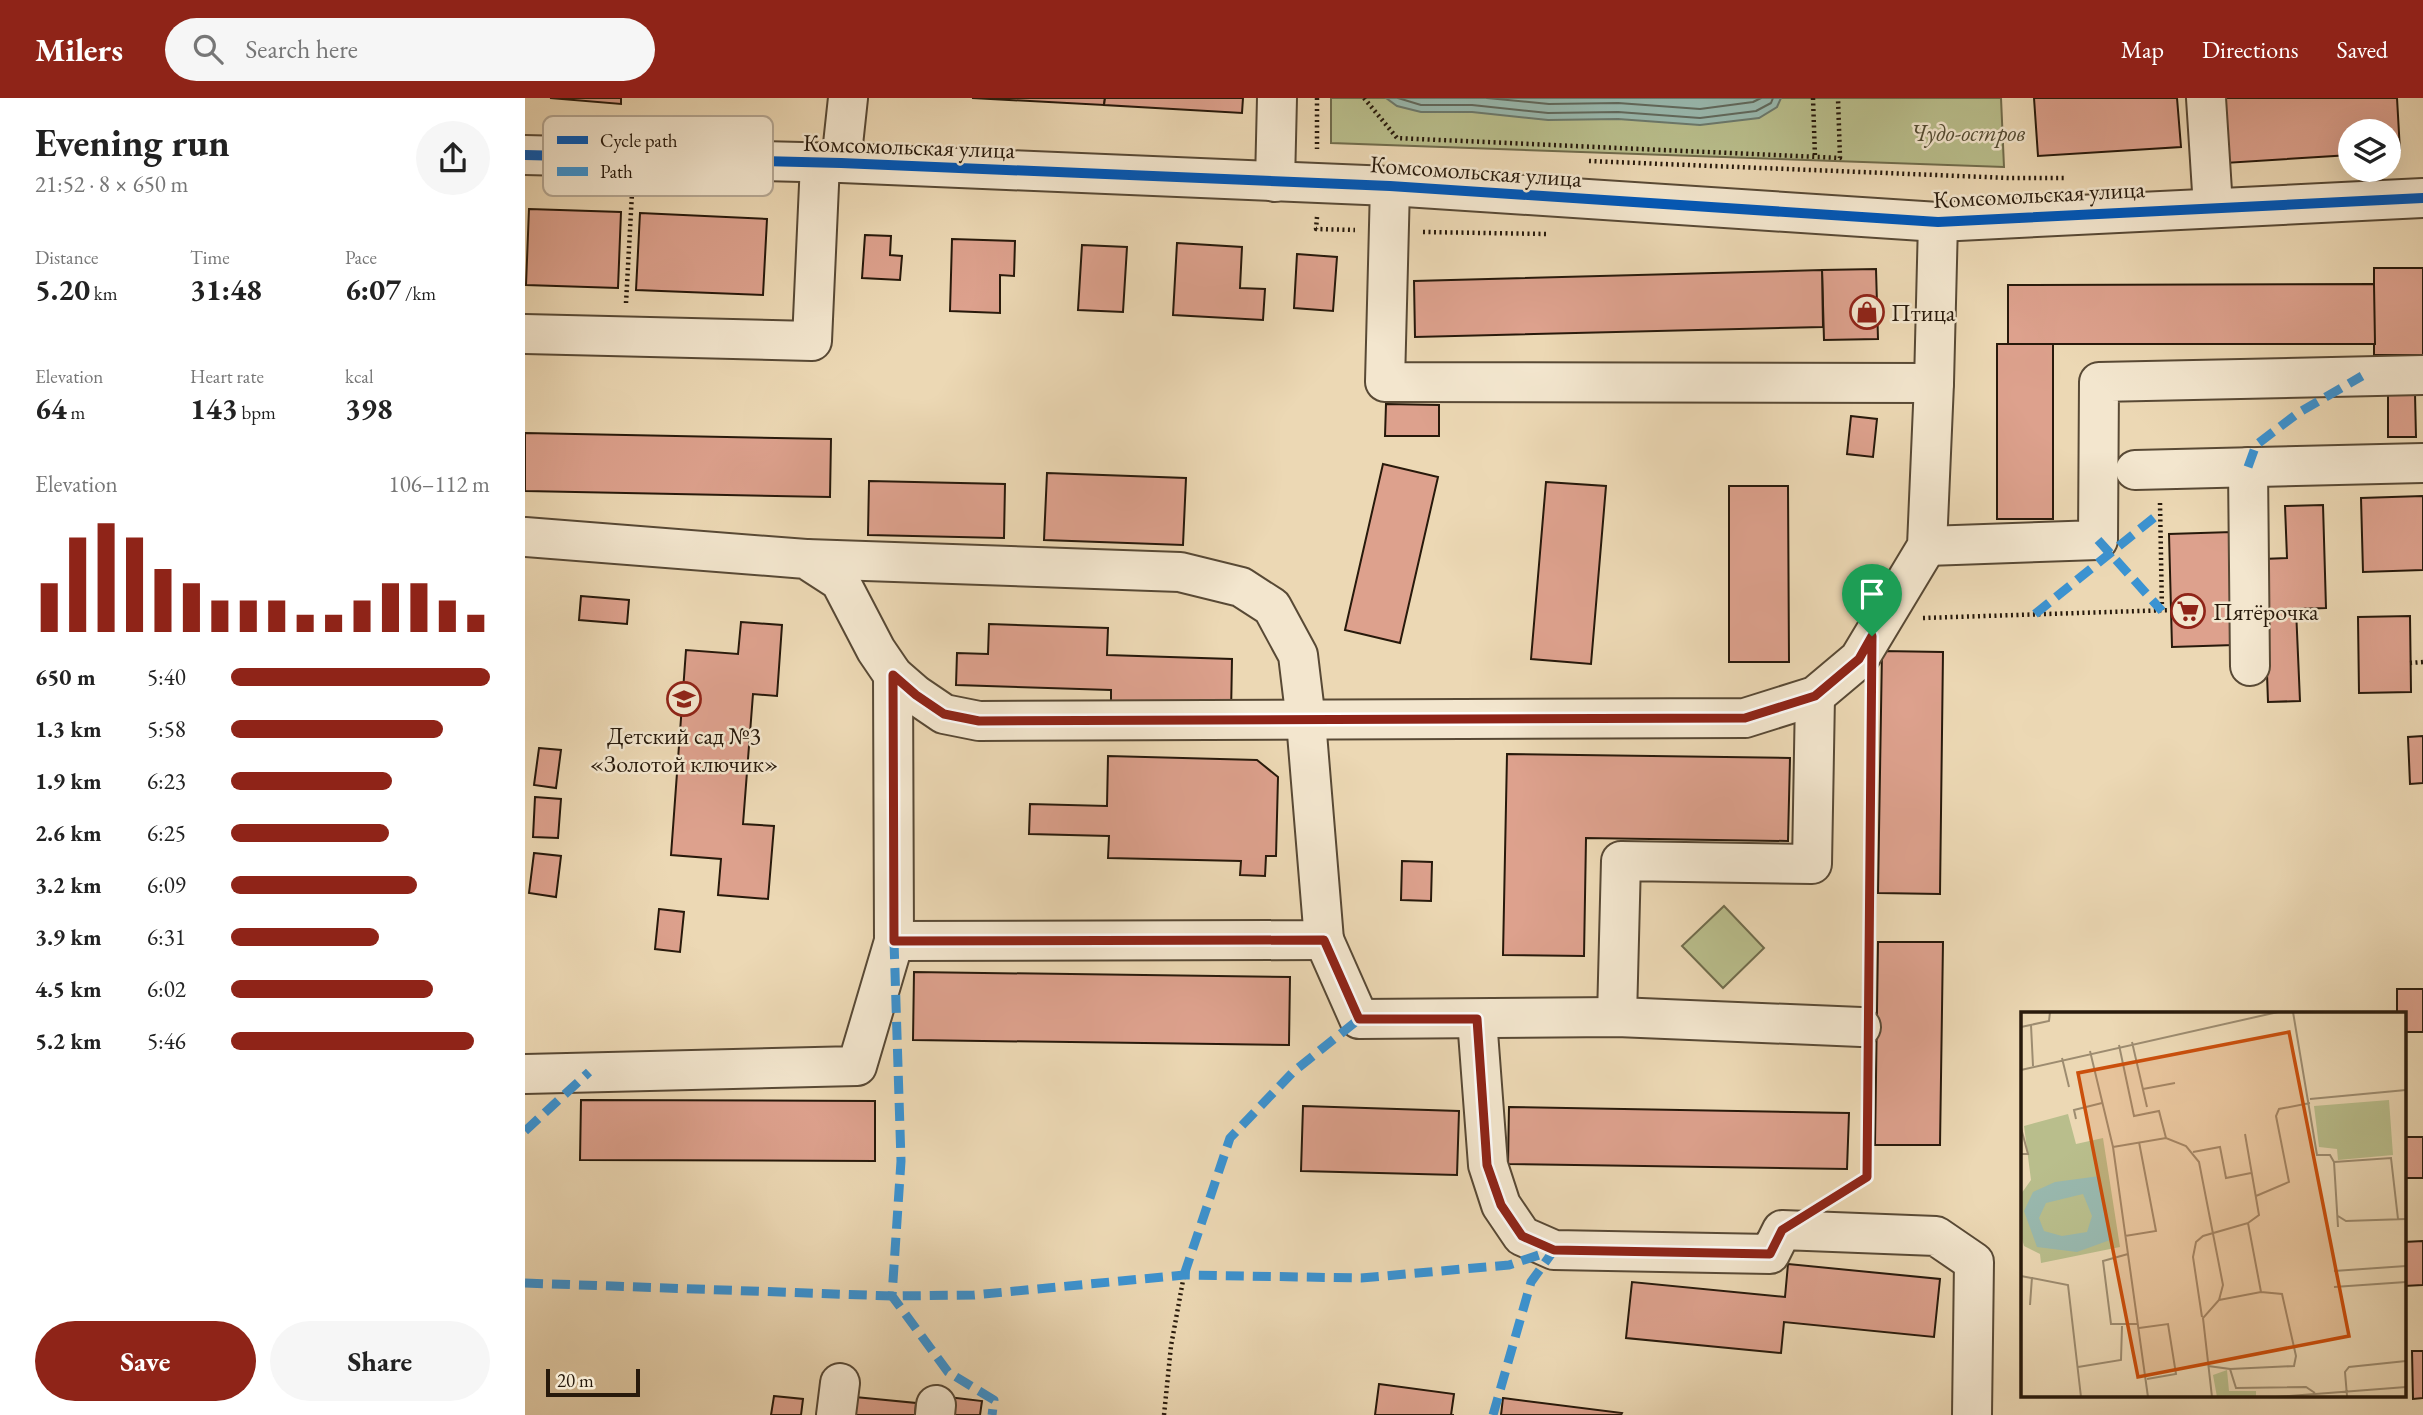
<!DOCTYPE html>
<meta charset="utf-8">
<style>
:root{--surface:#fff;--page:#f6f6f6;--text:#222;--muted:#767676;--accent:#8f2418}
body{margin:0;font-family:"EB Garamond",serif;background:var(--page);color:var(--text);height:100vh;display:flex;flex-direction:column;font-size:26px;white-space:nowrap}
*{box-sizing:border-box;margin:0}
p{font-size:23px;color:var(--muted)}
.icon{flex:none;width:38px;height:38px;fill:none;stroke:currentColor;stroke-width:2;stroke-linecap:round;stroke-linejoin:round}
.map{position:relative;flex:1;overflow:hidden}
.details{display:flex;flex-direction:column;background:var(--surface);width:525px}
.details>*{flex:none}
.tools{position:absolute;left:1813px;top:21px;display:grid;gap:14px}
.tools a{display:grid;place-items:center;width:63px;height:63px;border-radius:50%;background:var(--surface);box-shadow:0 7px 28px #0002;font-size:35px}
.scale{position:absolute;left:21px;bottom:18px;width:94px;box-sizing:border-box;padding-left:7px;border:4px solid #27190b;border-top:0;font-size:19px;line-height:24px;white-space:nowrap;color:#27190b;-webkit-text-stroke:5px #f3e6ce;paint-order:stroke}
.pin{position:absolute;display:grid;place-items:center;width:60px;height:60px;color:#fff;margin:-72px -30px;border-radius:50% 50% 50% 0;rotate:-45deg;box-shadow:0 0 7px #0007}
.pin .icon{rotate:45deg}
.round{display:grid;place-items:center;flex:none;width:74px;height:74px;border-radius:37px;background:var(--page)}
.overview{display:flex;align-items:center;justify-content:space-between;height:119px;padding:0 35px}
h1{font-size:38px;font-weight:700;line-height:52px}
.stats{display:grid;grid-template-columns:repeat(3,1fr);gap:10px;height:119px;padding:7px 35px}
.stats div{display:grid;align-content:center}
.stats b{font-size:30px;font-weight:700}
.stats small{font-size:19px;font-weight:400}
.stats p{font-size:19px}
.chart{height:196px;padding:14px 35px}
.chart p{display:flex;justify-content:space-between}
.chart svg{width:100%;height:126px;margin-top:7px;stroke:var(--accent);stroke-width:6}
.action{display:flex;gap:14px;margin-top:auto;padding:14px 35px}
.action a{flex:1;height:80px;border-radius:42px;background:var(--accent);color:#fff;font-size:28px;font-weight:700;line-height:80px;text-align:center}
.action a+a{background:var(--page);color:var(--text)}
ul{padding:0 35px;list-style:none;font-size:23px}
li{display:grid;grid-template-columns:112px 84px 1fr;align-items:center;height:52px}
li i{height:18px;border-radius:9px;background:var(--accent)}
header{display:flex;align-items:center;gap:42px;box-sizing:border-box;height:98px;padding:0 35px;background:var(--accent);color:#fff}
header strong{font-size:33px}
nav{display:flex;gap:38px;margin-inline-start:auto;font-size:24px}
.search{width:490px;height:63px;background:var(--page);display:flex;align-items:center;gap:18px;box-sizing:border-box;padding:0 24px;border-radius:38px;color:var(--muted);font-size:26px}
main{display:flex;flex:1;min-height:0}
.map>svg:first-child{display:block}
</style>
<header>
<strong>Milers</strong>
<div class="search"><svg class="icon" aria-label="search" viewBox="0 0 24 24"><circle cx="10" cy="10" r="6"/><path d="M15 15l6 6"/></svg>Search here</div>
<nav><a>Map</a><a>Directions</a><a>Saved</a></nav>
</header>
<main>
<section class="details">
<div class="overview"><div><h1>Evening run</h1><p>21:52 · 8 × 650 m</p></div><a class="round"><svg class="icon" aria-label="share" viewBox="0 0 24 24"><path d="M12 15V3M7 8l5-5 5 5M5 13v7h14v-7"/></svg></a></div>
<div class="stats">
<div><p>Distance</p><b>5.20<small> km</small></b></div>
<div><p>Time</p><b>31:48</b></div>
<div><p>Pace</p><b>6:07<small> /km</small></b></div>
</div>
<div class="stats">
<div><p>Elevation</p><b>64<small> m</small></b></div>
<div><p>Heart rate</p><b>143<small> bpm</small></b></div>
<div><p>kcal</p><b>398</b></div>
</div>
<div class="chart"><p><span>Elevation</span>106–112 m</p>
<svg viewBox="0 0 160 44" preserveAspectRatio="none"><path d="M5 44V27M15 44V11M25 44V6M35 44V11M45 44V22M55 44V27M65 44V33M75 44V33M85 44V33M95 44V38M105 44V38M115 44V33M125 44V27M135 44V27M145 44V33M155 44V38"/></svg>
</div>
<ul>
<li><b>650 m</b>5:40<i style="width:100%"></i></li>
<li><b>1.3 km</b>5:58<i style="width:82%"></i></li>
<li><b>1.9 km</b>6:23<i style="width:62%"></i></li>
<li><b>2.6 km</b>6:25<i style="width:61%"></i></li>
<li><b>3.2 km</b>6:09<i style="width:72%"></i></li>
<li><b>3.9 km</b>6:31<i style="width:57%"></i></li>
<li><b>4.5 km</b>6:02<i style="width:78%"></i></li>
<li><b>5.2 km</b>5:46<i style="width:94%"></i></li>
</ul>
<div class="action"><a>Save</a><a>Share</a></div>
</section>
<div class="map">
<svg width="1898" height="1317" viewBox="0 0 1898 1317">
<rect width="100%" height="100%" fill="#ecd8b4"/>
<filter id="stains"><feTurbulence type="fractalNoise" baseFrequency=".00286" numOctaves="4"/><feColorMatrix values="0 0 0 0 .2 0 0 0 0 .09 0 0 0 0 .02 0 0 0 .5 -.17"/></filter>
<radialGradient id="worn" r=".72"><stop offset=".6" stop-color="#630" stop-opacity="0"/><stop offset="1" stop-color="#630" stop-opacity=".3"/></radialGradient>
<g fill="#b9be8c" stroke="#706c4c" stroke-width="2">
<path d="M806,0h670l3,69 -673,-24z"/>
<path d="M1199,808l40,42 -41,40 -41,-42z"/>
</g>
<path fill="#99b9af" stroke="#6b796d" stroke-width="2" d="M861,0h395l-4,9 -18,11 -59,7 -82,-6 -70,1 -76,-8h-51l-24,-6z"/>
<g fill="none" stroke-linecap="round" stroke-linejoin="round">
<g stroke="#60695d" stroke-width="2">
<path d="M873,0l23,7h51l76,8 70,-1 82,6 56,-7 15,-8 2,-5"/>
<path d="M962,0l62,6 69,-1 82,6 53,-7 8,-4"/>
</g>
</g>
<g fill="#dda18d" stroke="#27190b" stroke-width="2">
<path d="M25,0h71v6z"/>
<path d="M447,0h133l-1,7z"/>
<path d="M580,0h138l-1,15 -138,-8z"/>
<path d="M1509,0h143l4,49 -143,9z"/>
<path d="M1695,0h177l3,53 -11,1v-21h-39v24l-125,8z"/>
<path d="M4,111l92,3 -3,76 -92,-3z"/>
<path d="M115,115l127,6 -4,76 -127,-5z"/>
<path d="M340,137l26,1 -1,19 12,1 -2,24 -38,-2z"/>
<path d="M427,141l63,2 -1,35 -14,-1v38l-50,-2z"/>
<path d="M652,145l65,4 -2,41 25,1 -2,31 -90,-5z"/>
<path d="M557,147l45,2 -4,65 -45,-2z"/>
<path d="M772,156l40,3 -4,54 -39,-3z"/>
<rect x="1849" y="170" width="49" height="87"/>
<path d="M1351,171l2,70 -54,1 -2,-70z"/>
<path d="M1297,172l1,57 -408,10 -1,-56z"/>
<path d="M1849,186l1,60h-367v-59z"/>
<rect x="1472" y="246" width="56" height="175"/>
<path d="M1890,296l1,43h-28v-42z"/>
<path d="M861,306l53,1v31h-54z"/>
<path d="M1326,318l26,3 -4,38 -26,-3z"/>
<path d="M0,335l306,6 -1,58 -305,-6z"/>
<path d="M858,366l55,13 -38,166 -55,-13z"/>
<path d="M522,375l139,5 -3,67 -139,-5z"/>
<path d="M344,383l136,3 -1,54 -136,-3z"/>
<path d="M1021,384l60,4 -15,178 -60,-5z"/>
<path d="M1204,388h59l1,176h-60z"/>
<path d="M1898,398v74l-60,2 -2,-74z"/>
<path d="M1798,407l3,103 -30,1 4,92 -32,1 -5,-143 24,-1 -2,-52z"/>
<path d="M1707,434l2,113 -62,2 -3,-113z"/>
<path d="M56,498l48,4 -2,24 -48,-4z"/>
<path d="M1885,518l1,76 -52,1 -1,-76z"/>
<path d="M216,524l41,3 -5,71 -24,-2 -10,130 31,2 -6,73 -50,-4 3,-36 -50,-4 15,-205 52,4z"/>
<path d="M464,526l119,4 -1,27 125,4 -1,56 -120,-4v-21l-155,-5 1,-32 31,1z"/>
<path d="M1357,553l61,1 -3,242 -62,-1z"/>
<path d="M1898,638v47l-13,1 -2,-47z"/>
<path d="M14,650l22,2 -5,38 -22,-3z"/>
<path d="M982,656l283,4 -2,83 -202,-3 -2,118 -81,-1z"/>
<path d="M583,658l149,4 21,17 -2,79h-10l-1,20 -25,-1 1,-14 -133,-3 1,-22 -80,-2 1,-30 77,2z"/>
<path d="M10,699l26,2 -3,39 -25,-1z"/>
<path d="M9,755l27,3 -5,41 -27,-4z"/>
<path d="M877,763l30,1 -1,39 -30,-1z"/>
<path d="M134,811l25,3 -4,40 -25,-3z"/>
<path d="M1353,844h65l-3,203h-65z"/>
<path d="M389,874l376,5 -1,68 -376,-5z"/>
<path d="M1872,891h26v43h-19v-18h-7z"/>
<path d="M56,1002l294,1v60l-295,-1z"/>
<path d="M778,1008l156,5 -2,64 -156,-4z"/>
<path d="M984,1009l340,6 -2,56 -339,-5z"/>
<rect x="1879" y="1039" width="19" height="41"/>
<path d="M1898,1143v44l-19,1v-44z"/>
<path d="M1263,1166l152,15 -6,58 -150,-15 -3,31 -155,-15 6,-56 153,15z"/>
<path d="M1887,1253h11v47l-10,1z"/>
<path d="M854,1286l75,10 -3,21h3h-79z"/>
<path d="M249,1298l29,3 -2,16h-30z"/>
<path d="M330,1299l61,6 -1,12h-62z"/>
<path d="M423,1299l34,4 -2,14h-34z"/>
<path d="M978,1300l119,15 -1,2h-120z"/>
</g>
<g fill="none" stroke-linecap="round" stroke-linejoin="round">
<g stroke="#584935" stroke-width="42">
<g id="minor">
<path d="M1681,0l7,109"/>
<path d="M0,57l316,8 549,23 548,36 485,-24"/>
<path d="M316,65l7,-65"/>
<path d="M750,84l2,-84"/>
<path d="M865,88l-5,196 549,1"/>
<path d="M0,236l287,7 8,-178"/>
<path d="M1723,369l2,199"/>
<path d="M1610,372l288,-7"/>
<path d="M0,439l281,22 34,22 36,69 17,25 23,20 28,19 35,7 766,-3 70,-22 44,-37 68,-113 7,-163 4,-161"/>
<path d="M1402,448l171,-6 1,-158 324,-7"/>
<path d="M282,461l373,13 61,15 31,20 26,48 8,66 18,219 -430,1"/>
<path d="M799,842l35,79 258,-2 244,10"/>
<path d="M1092,919l4,-156 191,3 3,-168"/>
<path d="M952,921l11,146 13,40 21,31 32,14 216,4 12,-24 154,6 38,26 -2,153"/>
<path d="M0,976l332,-8 37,-125 -1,-266"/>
<path d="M311,1317l4,-32"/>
<path d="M410,1317l1,-10"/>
</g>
</g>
<g stroke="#27190b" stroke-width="4.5" stroke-dasharray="2 3.5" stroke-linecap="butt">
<path d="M792,0v51"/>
<path d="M839,0l33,40 443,20 -2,-60"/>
<path d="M1288,0l2,59"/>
<path d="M1064,63l420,17h57"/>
<path d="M792,119l-1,12 39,1"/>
<path d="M898,134l124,2"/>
<path d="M101,205l6,-110"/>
<path d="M1635,405l2,108"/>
<path d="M1398,520l248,-8"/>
<path d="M1885,565l13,-1"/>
<path d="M1344,898l3,-303"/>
<path d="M1311,1098l31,-19 1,-116"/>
<path d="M639,1317l7,-69 13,-71"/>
</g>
<use href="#minor" stroke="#f3e6ce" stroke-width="38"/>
<g stroke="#3b93d2" stroke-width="9" stroke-dasharray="18 9" stroke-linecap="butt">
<path d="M1723,369l8,-22 42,-32 64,-37"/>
<path d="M1573,442l64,71"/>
<path d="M1510,516l126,-102"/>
<path d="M369,843l7,220 -9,135 56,76 46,28 -2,15"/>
<path d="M0,1033l64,-59"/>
<path d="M659,1177l46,-137 63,-66 66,-53"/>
<path d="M0,1185l367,13 82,-1 210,-20 177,3 148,-13 45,-15"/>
<path d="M968,1317l38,-133 23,-32"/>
</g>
<g stroke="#f3e6ce" stroke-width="15">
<path id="cycleway" d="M0,57l316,8 549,23 548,36 485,-24"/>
</g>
<use href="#cycleway" stroke="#0057b8" stroke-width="10"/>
</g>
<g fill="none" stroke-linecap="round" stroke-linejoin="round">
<g stroke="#fff" stroke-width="14">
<path id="route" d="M1347,538l-5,541 -85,53 -12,24 -216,-4 -32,-14 -21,-31 -14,-40 -10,-146h-118l-35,-79 -430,1 -1,-266 23,20 28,19 35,7 766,-3 70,-22 44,-37z"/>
</g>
<use href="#route" stroke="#8f2418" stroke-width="9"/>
</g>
<defs>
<g id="shop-ring" transform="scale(1.75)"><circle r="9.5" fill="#f3e6ce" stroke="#8f2418" stroke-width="1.5"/><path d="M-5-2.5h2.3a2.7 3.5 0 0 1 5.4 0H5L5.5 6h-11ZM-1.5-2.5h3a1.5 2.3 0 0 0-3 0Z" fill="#8f2418"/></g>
<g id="supermarket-ring" transform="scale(1.75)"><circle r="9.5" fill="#f3e6ce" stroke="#8f2418" stroke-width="1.5"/><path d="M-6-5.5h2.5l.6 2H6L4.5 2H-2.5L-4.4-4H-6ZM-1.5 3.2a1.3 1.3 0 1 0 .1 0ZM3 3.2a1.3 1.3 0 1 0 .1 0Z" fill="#8f2418"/></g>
<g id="school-ring" transform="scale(1.75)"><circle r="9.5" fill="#f3e6ce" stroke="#8f2418" stroke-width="1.5"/><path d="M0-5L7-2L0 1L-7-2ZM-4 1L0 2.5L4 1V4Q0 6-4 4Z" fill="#8f2418"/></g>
</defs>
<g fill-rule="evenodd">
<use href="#shop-ring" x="1342" y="214"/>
<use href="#supermarket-ring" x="1663" y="513"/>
<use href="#school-ring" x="159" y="601"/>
</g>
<g text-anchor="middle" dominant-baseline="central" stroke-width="5" stroke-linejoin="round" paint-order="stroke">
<g font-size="24" font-style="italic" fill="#534b32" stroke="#f3e6ce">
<text x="1443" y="34">Чудо-остров</text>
</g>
<g font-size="24" fill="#27190b" stroke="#f3e6ce">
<text transform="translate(384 48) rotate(2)">Комсомольская улица</text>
<text transform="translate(951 73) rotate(4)">Комсомольская улица</text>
<text transform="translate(1514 96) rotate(-3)">Комсомольская улица</text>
</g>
<g font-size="24" fill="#27190b" stroke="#f3e6ce" text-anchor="start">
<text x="1366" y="214">Птица</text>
<text x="1688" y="513">Пятёрочка</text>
<text x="159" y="637" text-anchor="middle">Детский сад №3<tspan x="159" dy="28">«Золотой ключик»</tspan></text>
</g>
</g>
<g transform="translate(1496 914)">
<rect width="385" height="385" fill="#ecd8b4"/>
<path d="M368,88l4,55 -55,5 -1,-11 -18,-2 -5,-41zM47,102l8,30 27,-6 17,109 -79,16 -1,-9 -16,-8 -3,-11v-41l10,-14 -7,-54zM206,358l2,21h27v5l-39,1 -4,-22z" fill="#b9be8c"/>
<path d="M79,164l10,64 -33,12 -40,-5 -13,-36 9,-19 22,-10zM62,182l9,22 -5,16 -25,4 -18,-5 -5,-13 7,-15z" fill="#99b9af" fill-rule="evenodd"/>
<path fill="none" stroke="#9d8c70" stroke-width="2" d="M272,0l24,143h13l4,7 4,65M10,13l2,41M0,15l28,-6 1,-9M111,30l15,65M98,33l15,71 25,-5 7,27M69,39l23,96 35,250M41,46l7,29M0,58l257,-58M122,77l32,-6M289,87l96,-9M55,107l-2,-9 28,-7M0,116l7,26h-7M224,122l14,81 -11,8M92,135l53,-9 20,8 13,16 24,123 -4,15 -16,18 9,79M172,140l27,-5 6,31 25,-5M313,150l57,-4 7,61M235,184l33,-14 -13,-66 3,-7 31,-6M317,204l8,5 60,-2M104,224l31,-5 -17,-89M107,242l-25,7 8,63h27M313,259l72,-5M0,264l47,9 13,112M313,275l72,-5M198,288l42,-8 21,2 14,62 -2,10 -64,3M9,293l2,-28M181,305l-9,-60 3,-15 7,-6 45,-13 13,69M118,316l29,-4 8,50 -29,5M187,354l22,3 6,19 70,-1 9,6M57,355l43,-7 1,-34M326,384l-2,-24 4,-5 57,-6M255,385l130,-10"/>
<path fill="#cb4f0c" fill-opacity="0.15" stroke="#cb4f0c" stroke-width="3.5" d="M268,20l60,304 -211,41 -60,-304z"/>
<rect width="385" height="385" fill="none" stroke="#27190b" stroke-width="3.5"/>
</g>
<rect x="18" y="18" width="230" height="80" rx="10" fill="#f3e6ce" stroke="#b6a894" stroke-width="2"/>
<rect x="32" y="38" width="31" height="8" fill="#0057b8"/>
<rect x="32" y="69" width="31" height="9" fill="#3b93d2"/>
<g font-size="19" fill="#27190b">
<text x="75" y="49">Cycle path</text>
<text x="75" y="80">Path</text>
</g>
<rect width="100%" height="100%" filter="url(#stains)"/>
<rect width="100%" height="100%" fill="url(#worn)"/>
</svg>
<div class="tools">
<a><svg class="icon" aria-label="layers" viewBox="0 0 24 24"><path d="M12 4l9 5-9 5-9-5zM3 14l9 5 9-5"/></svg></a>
</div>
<div class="scale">20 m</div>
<div class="pin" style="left:1347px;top:538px;background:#1e9e55"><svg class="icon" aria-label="arrive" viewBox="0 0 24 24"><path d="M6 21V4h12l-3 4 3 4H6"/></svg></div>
</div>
</main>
